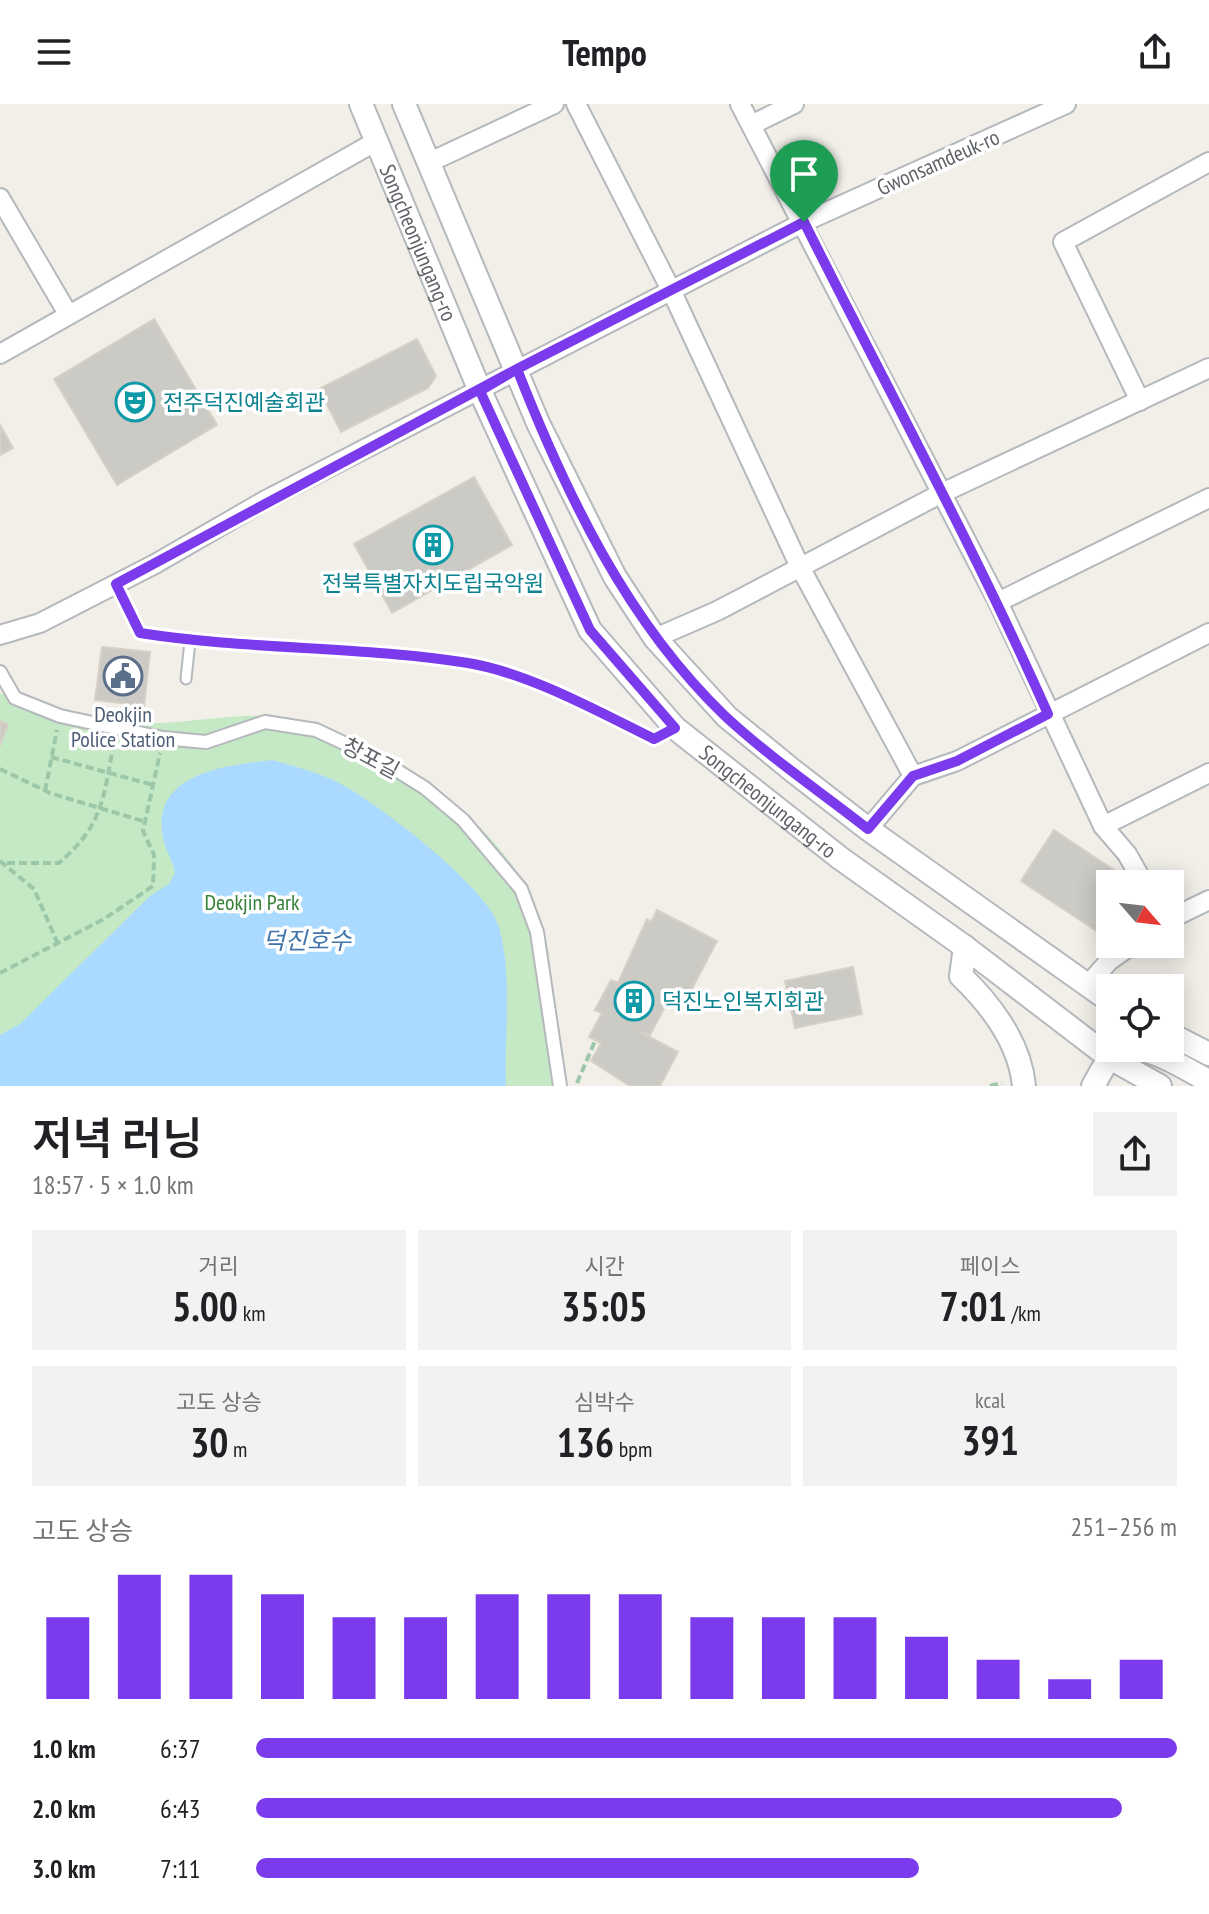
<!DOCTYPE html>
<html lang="ko">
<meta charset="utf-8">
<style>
:root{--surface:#fff;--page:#f2f2f2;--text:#202124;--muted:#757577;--accent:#7c3aed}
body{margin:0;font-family:"PT Sans Narrow","Noto Sans KR",sans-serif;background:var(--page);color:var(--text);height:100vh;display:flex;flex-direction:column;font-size:30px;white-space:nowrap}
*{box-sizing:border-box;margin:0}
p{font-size:26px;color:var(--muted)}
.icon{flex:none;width:44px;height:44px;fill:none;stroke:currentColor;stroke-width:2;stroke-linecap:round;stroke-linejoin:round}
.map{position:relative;height:982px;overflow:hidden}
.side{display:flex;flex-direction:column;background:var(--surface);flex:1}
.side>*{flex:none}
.needle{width:52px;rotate:118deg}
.controls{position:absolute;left:1096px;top:766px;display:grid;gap:16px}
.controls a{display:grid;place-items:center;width:88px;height:88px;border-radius:0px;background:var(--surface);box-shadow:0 4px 20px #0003;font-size:40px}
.pin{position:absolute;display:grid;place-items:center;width:68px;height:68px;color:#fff;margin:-82px -34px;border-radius:50% 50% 50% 0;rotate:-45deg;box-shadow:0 0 8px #0007}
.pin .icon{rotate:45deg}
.round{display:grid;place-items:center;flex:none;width:84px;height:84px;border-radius:0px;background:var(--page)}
.head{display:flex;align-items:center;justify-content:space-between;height:136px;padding:0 32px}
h1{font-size:44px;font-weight:600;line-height:60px}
.metrics{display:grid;grid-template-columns:repeat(3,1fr);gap:12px;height:136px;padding:8px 32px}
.metrics div{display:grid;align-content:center;border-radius:0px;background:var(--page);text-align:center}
.metrics b{font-size:40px;font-weight:600}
.metrics small{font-size:22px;font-weight:400}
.metrics p{font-size:22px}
.chart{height:224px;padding:16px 32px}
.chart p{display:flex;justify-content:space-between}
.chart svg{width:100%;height:144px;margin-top:8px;stroke:var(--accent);stroke-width:6}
ul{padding:0 32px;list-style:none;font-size:26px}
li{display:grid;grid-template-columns:128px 96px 1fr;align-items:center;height:60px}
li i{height:20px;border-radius:10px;background:var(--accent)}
header{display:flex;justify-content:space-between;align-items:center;height:104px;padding:0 32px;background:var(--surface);font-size:36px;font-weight:600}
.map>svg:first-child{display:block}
</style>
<header><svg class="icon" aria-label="menu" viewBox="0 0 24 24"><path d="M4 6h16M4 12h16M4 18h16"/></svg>Tempo<svg class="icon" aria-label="share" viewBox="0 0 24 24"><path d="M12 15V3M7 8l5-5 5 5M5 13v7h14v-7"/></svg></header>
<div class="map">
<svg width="1209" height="982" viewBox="0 0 1209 982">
<rect width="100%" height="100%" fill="#f1efe8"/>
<path fill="#c5e8c5" d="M17,588c47,19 91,32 142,31 36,-1 73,-9 109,-7 93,6 216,93 260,174 34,61 17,133 39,196h-567v-392z"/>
<path fill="#aadaff" d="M273,656c19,6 39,11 58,19 40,18 156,107 168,148 14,52 5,106 7,159h-506v-51l20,-11 130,-128 19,-12 6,-11c-2,-13 -10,-23 -12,-35 -13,-65 64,-73 110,-78z"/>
<g fill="#cccac5" stroke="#d6d1c6" stroke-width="2">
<path d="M154,215l63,106 -100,60 -63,-106z"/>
<path d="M417,235l19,37 -8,12 -87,44 -22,-43z"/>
<path d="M0,321l13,23 -13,7z"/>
<path d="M474,373l38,68 -120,68 -38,-69z"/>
<path d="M102,543l48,5 -6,54 -49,-6z"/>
<path d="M0,617l8,3 -8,22z"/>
<path d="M1054,726l81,54h-25v50l-3,4 -86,-57z"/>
<path d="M657,806l60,31 -33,63 -14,-7 -20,38 -12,-4 40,21 -18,34h-30l-39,-25 10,-18 -12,-6 13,-24 -7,-3 16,-30 7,3 29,-64 4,3z"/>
<path d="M853,863l9,47 -67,14 -10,-47z"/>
</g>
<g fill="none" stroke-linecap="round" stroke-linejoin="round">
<g stroke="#b5b8bc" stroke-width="13">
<g id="service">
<path d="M116,480l24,49c108,17 220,13 328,30 61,10 131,49 186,76l19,-10"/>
<path d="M186,575l4,-38"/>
</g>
</g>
<g stroke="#b5b8bc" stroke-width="16">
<path id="pedestrian" d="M0,568l15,26 45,18 103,22 43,4 59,-20 51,8 64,30 45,28 38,32 58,69 16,43 23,154"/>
</g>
<g stroke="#b5b8bc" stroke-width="22">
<g id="minor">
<path d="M576,0l95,186 129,277 113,209"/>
<path d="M740,0l258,498 105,224 24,28 17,30"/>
<path d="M751,21l43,-21"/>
<path d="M430,58l124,-58"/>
<path d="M0,94l68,116"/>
<path d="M0,250l375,-212"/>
<path d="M1140,297l-77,-159 146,-80"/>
<path d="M998,498l211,-104"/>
<path d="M0,531l40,-12 115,-59 109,-63 540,-279 262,-118"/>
<path d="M655,534l62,-27 223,-117 269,-126"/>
<path d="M1103,722l106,-53"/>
<path d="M868,725l45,-53 44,-15 252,-128"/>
<path d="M1170,815l39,-19"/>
<path d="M1088,881l21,-24 24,-17"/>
</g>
</g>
<g stroke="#b5b8bc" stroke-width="26">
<g id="tertiary">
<path id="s1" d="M361,0l119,287 110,239 85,98 165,130 125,89 145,111 50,28"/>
<path d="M404,0l134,319 77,154 40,61 72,79 65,53 76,59 242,172"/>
<path d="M965,843l-4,29c29,28 59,67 63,110"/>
<path d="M1170,930l39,20"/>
<path d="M1093,982c5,-8 10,-20 17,-27 27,-27 73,10 99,22"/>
</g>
</g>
<g stroke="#9cc7a9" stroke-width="4" stroke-dasharray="8 4" stroke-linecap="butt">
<path d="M51,653l102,28"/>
<path d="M0,665l50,24 96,29"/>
<path d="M45,687l12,-61"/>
<path d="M0,757l34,28 24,55"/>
<path d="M7,759h52c45,-39 44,-65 55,-120"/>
<path d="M0,869l104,-54 49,-33 1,-31 -11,-24 17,-78"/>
<path d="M577,979l18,-42"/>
<path d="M990,982l12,-3"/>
</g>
<use href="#service" stroke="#fff" stroke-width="9"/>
<use href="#pedestrian" stroke="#fff" stroke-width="12"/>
<use href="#minor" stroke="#fff" stroke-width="18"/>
<use href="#tertiary" stroke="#fff" stroke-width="22"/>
</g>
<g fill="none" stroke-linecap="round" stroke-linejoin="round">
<g stroke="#fff" stroke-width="16">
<path id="route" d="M804,118l-287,147 -401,215 24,49c108,17 220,13 328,30 61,10 131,49 186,76l21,-11 -85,-98 -110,-239 37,-22c49,125 110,253 208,347 44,41 96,76 143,113l45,-53 44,-15 91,-47c-74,-167 -162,-328 -244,-492"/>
</g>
<use href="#route" stroke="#7c3aed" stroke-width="10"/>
</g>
<defs>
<g id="theatre-ring" transform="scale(2)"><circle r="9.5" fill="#fff" stroke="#0f9aa8" stroke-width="1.5"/><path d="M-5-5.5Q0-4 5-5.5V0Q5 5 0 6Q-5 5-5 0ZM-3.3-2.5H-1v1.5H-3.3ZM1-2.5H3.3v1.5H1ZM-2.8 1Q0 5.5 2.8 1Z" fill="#0f9aa8"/></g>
<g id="building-ring" transform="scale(2)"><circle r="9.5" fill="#fff" stroke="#0f9aa8" stroke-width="1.5"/><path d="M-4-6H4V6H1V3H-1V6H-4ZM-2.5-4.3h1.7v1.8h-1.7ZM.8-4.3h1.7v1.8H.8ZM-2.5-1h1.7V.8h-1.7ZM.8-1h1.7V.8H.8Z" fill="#0f9aa8"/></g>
<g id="civic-ring" transform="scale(2)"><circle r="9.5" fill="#fff" stroke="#5c6f8a" stroke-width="1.5"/><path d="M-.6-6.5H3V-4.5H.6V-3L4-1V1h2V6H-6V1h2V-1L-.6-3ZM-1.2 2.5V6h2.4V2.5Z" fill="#5c6f8a"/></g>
</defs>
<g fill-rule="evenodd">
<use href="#theatre-ring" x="135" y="298"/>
<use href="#building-ring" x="433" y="441"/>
<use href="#civic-ring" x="123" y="572"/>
<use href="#building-ring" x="634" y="897"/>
</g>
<g text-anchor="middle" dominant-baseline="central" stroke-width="7" stroke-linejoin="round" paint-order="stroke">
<g font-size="22" fill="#5f6368" stroke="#fff">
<text transform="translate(938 58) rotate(-24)">Gwonsamdeuk-ro</text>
<text stroke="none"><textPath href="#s1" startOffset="150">Songcheonjungang-ro</textPath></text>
<text transform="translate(371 654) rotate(28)">창포길</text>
<text stroke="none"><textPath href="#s1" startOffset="822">Songcheonjungang-ro</textPath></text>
</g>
<g font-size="22" fill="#0d838f" stroke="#fff" text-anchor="start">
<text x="163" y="298">전주덕진예술회관</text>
<text x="433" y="479" text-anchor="middle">전북특별자치도립국악원</text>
<text x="662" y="897">덕진노인복지회관</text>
</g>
<g font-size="22" fill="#4e5e75" stroke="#fff">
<text x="123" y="610">Deokjin<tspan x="123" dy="25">Police Station</tspan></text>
</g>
<g font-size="22" fill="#348238" stroke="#fff">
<text x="252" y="798">Deokjin Park</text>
</g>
<g font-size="24" font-style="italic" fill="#4174aa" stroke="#fff">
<text x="307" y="836">덕진호수</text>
</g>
</g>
</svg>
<div class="controls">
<a><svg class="needle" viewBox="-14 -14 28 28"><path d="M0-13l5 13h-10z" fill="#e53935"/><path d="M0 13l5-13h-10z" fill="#757577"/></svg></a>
<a><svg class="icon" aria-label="locate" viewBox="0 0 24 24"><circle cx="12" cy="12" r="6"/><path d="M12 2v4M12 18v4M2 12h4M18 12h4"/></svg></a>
</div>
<div class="pin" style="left:804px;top:118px;background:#1e9e55"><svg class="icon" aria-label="arrive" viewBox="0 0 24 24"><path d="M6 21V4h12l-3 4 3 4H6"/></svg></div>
</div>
<section class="side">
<div class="head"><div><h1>저녁 러닝</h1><p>18:57 · 5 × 1.0 km</p></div><a class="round"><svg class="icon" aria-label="share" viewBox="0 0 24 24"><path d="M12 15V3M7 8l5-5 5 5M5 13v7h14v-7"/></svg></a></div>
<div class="metrics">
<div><p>거리</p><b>5.00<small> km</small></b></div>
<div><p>시간</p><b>35:05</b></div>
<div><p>페이스</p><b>7:01<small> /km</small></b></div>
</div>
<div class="metrics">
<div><p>고도 상승</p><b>30<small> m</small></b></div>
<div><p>심박수</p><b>136<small> bpm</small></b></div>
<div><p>kcal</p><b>391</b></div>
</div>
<div class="chart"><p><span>고도 상승</span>251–256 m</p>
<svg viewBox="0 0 160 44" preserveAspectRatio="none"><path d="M5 44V19M15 44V6M25 44V6M35 44V12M45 44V19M55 44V19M65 44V12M75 44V12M85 44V12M95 44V19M105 44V19M115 44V19M125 44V25M135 44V32M145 44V38M155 44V32"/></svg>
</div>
<ul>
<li><b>1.0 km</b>6:37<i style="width:100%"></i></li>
<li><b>2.0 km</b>6:43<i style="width:94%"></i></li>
<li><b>3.0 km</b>7:11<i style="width:72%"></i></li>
</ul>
</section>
